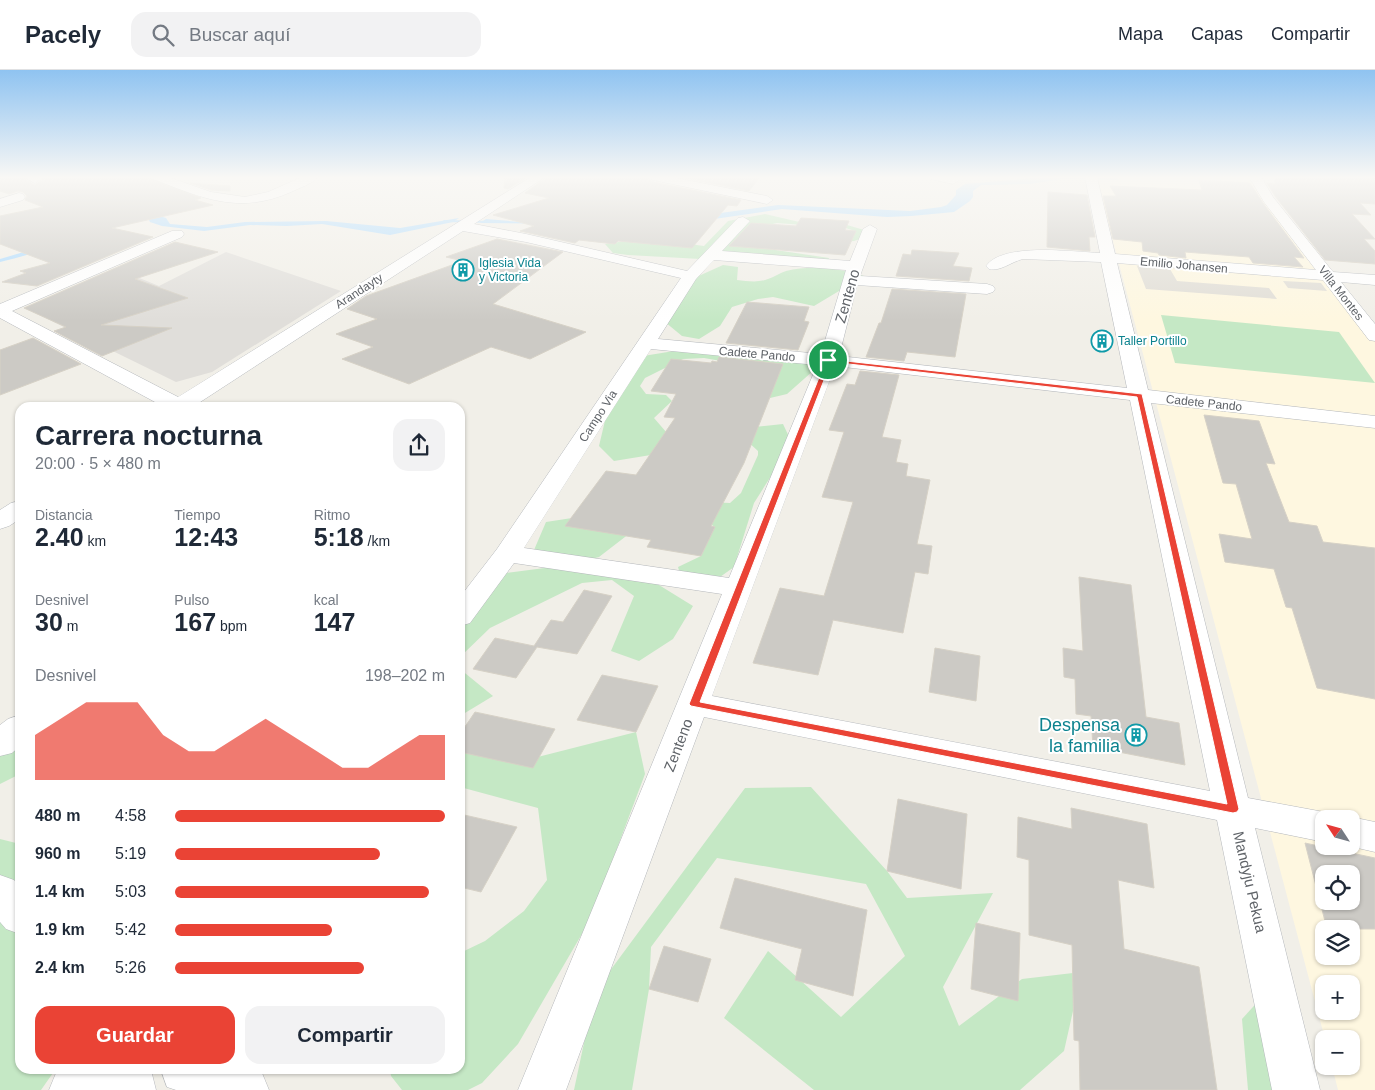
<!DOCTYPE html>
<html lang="es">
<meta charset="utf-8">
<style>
:root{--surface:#fff;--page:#f2f2f3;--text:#1f2937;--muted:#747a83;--line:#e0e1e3;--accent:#ea4335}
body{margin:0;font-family:Arial,sans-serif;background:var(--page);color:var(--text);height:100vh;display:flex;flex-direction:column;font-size:19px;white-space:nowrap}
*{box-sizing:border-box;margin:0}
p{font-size:16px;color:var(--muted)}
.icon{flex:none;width:28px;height:28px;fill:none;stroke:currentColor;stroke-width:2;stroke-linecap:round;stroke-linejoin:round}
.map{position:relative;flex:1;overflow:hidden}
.panel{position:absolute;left:15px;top:332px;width:450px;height:672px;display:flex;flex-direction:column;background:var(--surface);border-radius:15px;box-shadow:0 1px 4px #0004}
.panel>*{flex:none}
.needle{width:32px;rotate:306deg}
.controls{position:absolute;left:1315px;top:740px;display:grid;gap:10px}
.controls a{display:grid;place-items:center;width:45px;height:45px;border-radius:10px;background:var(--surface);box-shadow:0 1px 4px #0004;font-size:25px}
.pin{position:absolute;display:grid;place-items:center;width:42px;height:42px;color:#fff;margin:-21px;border:2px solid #fff;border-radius:50%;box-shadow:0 1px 5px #0007}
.round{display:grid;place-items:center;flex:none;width:52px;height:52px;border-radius:15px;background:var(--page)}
.headline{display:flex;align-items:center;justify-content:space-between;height:85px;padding:0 20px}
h1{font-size:28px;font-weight:600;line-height:38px}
.stats{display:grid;grid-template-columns:repeat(3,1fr);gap:8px;height:85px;padding:5px 20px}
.stats div{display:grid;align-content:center}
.stats b{font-size:25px;font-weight:600}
.stats small{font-size:14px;font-weight:400}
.stats p{font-size:14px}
.chart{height:140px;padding:10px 20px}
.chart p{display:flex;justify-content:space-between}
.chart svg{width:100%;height:90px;margin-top:5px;fill:var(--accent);opacity:.7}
.cta{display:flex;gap:10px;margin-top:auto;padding:10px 20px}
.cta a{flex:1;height:58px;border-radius:15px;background:var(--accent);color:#fff;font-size:20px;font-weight:600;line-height:58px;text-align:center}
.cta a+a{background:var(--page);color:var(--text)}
ul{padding:0 20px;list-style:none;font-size:16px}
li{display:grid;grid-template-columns:80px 60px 1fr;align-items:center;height:38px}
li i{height:12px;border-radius:6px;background:var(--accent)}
header{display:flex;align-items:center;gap:30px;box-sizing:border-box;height:70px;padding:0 25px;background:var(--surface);border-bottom:1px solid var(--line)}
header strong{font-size:24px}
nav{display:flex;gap:28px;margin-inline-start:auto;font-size:18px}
.search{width:350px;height:45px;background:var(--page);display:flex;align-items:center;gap:12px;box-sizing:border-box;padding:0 18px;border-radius:15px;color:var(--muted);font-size:19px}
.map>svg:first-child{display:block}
</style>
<header>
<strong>Pacely</strong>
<div class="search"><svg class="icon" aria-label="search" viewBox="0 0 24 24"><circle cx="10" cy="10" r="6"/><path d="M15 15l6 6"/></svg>Buscar aquí</div>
<nav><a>Mapa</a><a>Capas</a><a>Compartir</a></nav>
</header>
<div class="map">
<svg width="1375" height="1020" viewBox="0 0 1375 1020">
<rect width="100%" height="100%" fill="#f1efe8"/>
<path fill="#fef7e0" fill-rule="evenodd" d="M1096,107h156l123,159v754h-37l-6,-24h19v-27h-26zM1324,749h27v27h-27zM1324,804h27v27h-27zM1324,859h27v27h-27zM1324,914h27v27h-27z"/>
<path fill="#e0deda" d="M226,182l115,39 -129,81 -36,10 -151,-74 90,-40 44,18z"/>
<g fill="#e1ded6">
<path d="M1137,196l33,3 7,12 92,7 8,11 -131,-10z"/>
<path d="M1283,211l38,2 6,8 -39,-3z"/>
</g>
<g fill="#c5e8c5">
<path d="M765,144l43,10 15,8 32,-1 -22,-7 14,1 24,7 1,3 -18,6 -14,1 -37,-17 -26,-2 -9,2 -12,22 73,11 -2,8 -199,-11 -15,-2 -8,-9 41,-6 58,8 24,-25z"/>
<path d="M723,195l15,2 -1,13c10,1 21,3 31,-1 6,-2 12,-6 18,-8 25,-6 53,-3 78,5l-50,30 -41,-9 -15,2 -26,8 -12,19 -21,13 -17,-3 -17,-14 27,-43z"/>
<path d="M1161,245l178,17 36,51 -200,-20z"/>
<path d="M711,275l101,18 1,8 -26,23 -17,4 -32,-34 -34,-6 -21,1 -38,19 -5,8 6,8 20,1 6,6 -18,17 13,15 -10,21 -43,7 -15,-15 13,-55 25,-34z"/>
<path d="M783,354l9,19 -38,60 -20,64 -21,15 -30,2 -5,-17 23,-11 14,-29 -21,-14 -47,7 -48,37 -26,7 60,5 60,37 -20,33 -34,22 -28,-10 23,-55 -22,-16 -30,3 -92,45 -30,29v-61l39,-22 61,-8 -29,-9 15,-35 26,-4 73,-19 85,4 11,-10 17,-38v-4l-12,-11 -1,-12z"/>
<path d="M460,599l33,27 -33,20z"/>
<path d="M636,662l9,42 -55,146 -72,124 -36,39 -14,7h-66l-11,-14 -1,-6h70v-117l25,-12 39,-30 23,-31 -9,-72 -78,-21v-36l62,10z"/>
<path d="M20,665v39l-20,10v-31z"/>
<path d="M811,717l76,84 20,27 86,-5 -50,94 16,39 63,-47 51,-6v38l-9,40 -44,39h-206l-90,-72 44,-67 73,66 64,-61 -39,-72 -149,-26 -66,89 -2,42 -17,101h-58l21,-99 150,-203z"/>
<path d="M0,769l20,5v226h35l-14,20h-41z"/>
<path d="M1262,927l40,93h-54l-6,-71z"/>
</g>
<g fill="#aadaff">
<path d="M1047,107h31v2h-16l-33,5 -48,1 -8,6v6l-3,4 -16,11 -43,4 -24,1 -105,-8 -109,16 -193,-2 6,-4 35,3 185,-7 72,-10 132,6 31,-4 6,-2 9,-10v-5l9,-6z"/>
<path d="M153,144l13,4 4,6 37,3 38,-5 81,-1 74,7 59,-10 -6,4 -63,13 -68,-11 -35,2 -37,-1 -46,6 -42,-5 -12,-4 -2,-4c-50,13 -98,32 -148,44v-3z"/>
</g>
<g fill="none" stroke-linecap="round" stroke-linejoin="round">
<g fill="#aadaff" fill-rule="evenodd">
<path d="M1062,107l55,1 2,1 -2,1 -53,-1z"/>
<path d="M444,150l51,1 2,1 -2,1 -53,-1z"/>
</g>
</g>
<g fill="#cccac5" stroke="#d6d1c6" fill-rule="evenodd">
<path d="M0,107h22l12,8 8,-4v-4h82l27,2 50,19 -6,2 18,5 -101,23 41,9 -116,49 -35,-4 24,-9 -6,-2 30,-8 -50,-19v-28l43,-9 -18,-7 2,-4 -4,-4 -5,-1 -9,3 -9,-3z"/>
<path d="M505,107h22l-19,12 -4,-1z"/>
<path d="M547,107h98l8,5 88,18 -4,6 -9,-1 -36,43 -74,-7 -3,3 -36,-4 -4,3 -55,-12 14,-5 -41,-11 56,-17 -24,-5z"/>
<path d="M681,107h79l-11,14z"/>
<path d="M1275,107l100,2v25l-15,-1 11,12 -19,-1 23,25h-11l11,12v13l-50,-4 -50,-64 -8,-13 8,1z"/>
<path d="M1199,110l51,3 13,20 41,55 -10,-1 9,10 -50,-4 -4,-6 -64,-5 1,6 -27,-3 -1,-2 -15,-2 -1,-9 -29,-3 -10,-43h13l-6,-10 92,4z"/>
<path d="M190,113l40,3v5l-19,-1z"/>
<path d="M1048,122l39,3 8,42h-6l1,14 -43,-4z"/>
<path d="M801,148l48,3 -4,9 11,1 -11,24 -116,-9 22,-23 45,3z"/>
<path d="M497,169l66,13 -70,52 93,28 -56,27 -39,-12 -82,37 -67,-25 31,-12 -37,-13 41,-15 -30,-10 19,-13 97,-35 -17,-4z"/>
<path d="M175,172l43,10 -83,27 53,19 -87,27 71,3 -70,28 -48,-25 12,-4 -42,-19z"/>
<path d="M912,180l47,3 -6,13 19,2 -3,13 -73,-5 7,-22 8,1z"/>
<path d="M892,219l74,5 -11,63 -48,-5 -3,9 -38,-4 13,-34h2z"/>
<path d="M747,232l62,5 -5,14 5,1 -11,28 -72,-7z"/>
<path d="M33,268l48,26 -81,31v-45z"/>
<path d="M719,287l64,7 -39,99 -33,63 4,1 -14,29 -54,-9 4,-7 -86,-14 41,-55 30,4 39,-57 -11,-1 12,-23 -25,-3 20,-32 40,4 1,-2 5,1z"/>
<path d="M860,301l39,4 -17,62 19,3 -5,22 12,2 -2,12 24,4 -13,64 15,2 -4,28 -13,-2 -12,61 -70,-13 -15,55 -65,-12 27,-75 44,8 29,-94 -31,-5 22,-65 -15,-2 18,-46 8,1z"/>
<path d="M1204,345l55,6 16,43 -9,-1 23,59 28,4 6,16 52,6v151l-58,-11 -25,-80 -6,-1 -12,-38 -49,-7 -6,-28 33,5 -16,-55 -13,-1z"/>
<path d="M1079,507l52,8 15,132 33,6 6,42 -92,-18 -2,-31 -15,-2 -1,-35 -11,-2 -1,-29 20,3z"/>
<path d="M584,520l28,6 -35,58 -40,-7 -21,31 -43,-9 22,-31 39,8 17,-26 12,2z"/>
<path d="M935,578l45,8 -4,45 -47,-9z"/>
<path d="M602,605l56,11 -22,46 -59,-12z"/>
<path d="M475,642l80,17 -22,39 -73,-16v-18z"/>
<path d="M898,729l69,15 -6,75 -74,-18z"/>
<path d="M1071,738l76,16 7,64 -36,-8 6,69 75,18 18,123h-137l-1,-49 -5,-1 -2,-95 -43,-10v-75l-12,-3 1,-40 54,12z"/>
<path d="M460,744l57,13 -36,65 -21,-5z"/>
<path d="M1305,773l70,15v71h-48zM1324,804h27v27h-27z"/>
<path d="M735,808l132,32 -14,86 -58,-16 7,-31 -82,-21z"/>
<path d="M976,853l44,10 -2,68 -47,-12z"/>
<path d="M664,876l47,13 -13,43 -49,-13z"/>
</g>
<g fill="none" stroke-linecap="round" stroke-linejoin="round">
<g stroke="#b5b8bc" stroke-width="1">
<g id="minor">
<path d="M24,107h16l1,2 -6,4z"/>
<path d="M151,107h17l43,15 34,5 23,-5 34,-15h16c-6,7 -19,11 -27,15 -52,23 -89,6 -138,-13z"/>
<path d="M531,107h14l-71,47 52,10 161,37 51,-53 5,-1 7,4 -28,30 128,10 13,-32 7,-4 7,4 -17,47 127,8 6,2 2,3 -2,3 -6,2 -130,-9 -18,71 288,32 -26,-126 -78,-3c-12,3 -23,13 -34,10l-3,-3c17,-24 87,-14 114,-13l-15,-76h12l18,77 201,16 -52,-68 -15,-25h12l12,20 60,75 42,3v10l-34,-3 34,42v17l-6,-1 -46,-60 -206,-17 31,127 227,26v12l-224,-25 97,395 76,14 13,5 1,2h-14v23l-69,-14 65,262h-48l-55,-270 -513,-103 -138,373h-48l204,-496 -208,-31 -44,60 -10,3v-29l37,-48 184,-271 -155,-36 -63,-11 -272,177h-25l-166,-90v-14l172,-73h10l2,3 -2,3 -170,74 166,86zM714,190l132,10 -25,84 -163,-15 38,-60zM651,279l166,16 -88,213 -205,-30zM835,296l295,34 80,391 -498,-95z"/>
<path d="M647,107h24l96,19 6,4 -6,4 -114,-24z"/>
<path d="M929,107h27l3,3 -6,4 -22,-5z"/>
<path d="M19,123l4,1 2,3 -2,3 -23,7v-8z"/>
<path d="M20,431v18l-11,7 -9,3v-19l11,-7z"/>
<path d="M20,645v31l-8,7 -12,3v-31l8,-6z"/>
<path d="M1351,747l24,5v30l-26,-6h2v-27h-5z"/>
<path d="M0,805l14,5 6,7v47l-14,-5 -6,-7z"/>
<path d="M63,1000h88l5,20h-107l7,-17z"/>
<path d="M161,1000h93l8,3 7,17h-93l-9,-3z"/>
</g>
</g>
<use href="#minor" fill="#fff" fill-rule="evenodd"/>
</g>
<linearGradient id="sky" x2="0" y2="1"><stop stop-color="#8fc3f1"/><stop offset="0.43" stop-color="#f9f8f5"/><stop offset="1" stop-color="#f9f8f5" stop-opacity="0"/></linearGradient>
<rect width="1375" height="250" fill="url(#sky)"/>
<path fill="#ea4335" stroke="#fff" fill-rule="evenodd" d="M828,289l314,35 97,415 -2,3 -4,1 -542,-107 -2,-2 137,-344zM831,292l306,35 90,407 -527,-102z"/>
<defs>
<g id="building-ring" transform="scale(1.125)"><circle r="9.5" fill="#fff" stroke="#0f9aa8" stroke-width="1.5"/><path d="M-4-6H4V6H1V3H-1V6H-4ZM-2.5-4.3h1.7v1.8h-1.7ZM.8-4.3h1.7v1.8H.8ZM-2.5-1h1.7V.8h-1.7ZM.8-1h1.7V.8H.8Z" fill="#0f9aa8"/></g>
</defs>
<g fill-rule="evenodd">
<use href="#building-ring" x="463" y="200"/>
<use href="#building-ring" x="1102" y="271"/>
<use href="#building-ring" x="1136" y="665"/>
</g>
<g text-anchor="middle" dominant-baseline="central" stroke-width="4" stroke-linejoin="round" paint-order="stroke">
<g font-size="12" fill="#0d838f" stroke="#fff" text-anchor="start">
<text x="479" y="193">Iglesia Vida<tspan x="479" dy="14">y Victoria</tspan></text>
<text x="1118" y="271">Taller Portillo</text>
</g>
<g font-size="12" fill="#5f6368" stroke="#fff">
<text transform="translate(1184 195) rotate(5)">Emilio Johansen</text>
<text transform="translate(359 221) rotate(-33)">Arandayty</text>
<text transform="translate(1341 223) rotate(52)">Villa Montes</text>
<text transform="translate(757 284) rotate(5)">Cadete Pando</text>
<text transform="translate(1204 333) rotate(6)">Cadete Pando</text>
<text transform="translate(598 346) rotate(-57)">Campo Via</text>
</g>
<g font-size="15" fill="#5f6368" stroke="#fff">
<text transform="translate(847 226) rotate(-74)">Zenteno</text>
<text transform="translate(678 675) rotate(-69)">Zenteno</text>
<text transform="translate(1250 812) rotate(77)">Mandyju Pekua</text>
</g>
<g font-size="18" fill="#0d838f" stroke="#fff" text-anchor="end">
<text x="1120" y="655">Despensa<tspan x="1120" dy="21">la familia</tspan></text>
</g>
</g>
</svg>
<div class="controls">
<a><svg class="needle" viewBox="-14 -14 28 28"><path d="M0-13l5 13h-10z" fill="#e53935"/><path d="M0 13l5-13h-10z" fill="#747a83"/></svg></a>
<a><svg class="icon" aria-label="locate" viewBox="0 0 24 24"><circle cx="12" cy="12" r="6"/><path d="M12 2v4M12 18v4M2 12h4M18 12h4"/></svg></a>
<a><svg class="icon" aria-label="layers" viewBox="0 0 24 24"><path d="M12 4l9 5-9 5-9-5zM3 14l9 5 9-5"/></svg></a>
<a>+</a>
<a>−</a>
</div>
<div class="pin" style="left:828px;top:290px;background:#1e9e55"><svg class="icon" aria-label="arrive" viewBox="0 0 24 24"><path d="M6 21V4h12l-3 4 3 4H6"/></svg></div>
<section class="panel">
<div class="headline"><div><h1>Carrera nocturna</h1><p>20:00 · 5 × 480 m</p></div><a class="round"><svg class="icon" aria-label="share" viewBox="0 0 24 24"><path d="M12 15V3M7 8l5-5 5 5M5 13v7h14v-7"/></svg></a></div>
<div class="stats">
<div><p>Distancia</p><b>2.40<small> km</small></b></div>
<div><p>Tiempo</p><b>12:43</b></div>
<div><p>Ritmo</p><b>5:18<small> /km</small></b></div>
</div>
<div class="stats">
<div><p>Desnivel</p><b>30<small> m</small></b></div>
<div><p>Pulso</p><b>167<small> bpm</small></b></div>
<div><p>kcal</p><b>147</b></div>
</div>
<div class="chart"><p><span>Desnivel</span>198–202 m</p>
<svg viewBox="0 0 160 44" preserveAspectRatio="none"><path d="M0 44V22L10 14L20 6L30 6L40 6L50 22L60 30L70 30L80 22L90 14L100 22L110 30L120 38L130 38L140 30L150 22L160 22V44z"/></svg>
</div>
<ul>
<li><b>480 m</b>4:58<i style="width:100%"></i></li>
<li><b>960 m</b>5:19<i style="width:76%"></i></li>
<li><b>1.4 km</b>5:03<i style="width:94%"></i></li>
<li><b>1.9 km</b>5:42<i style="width:58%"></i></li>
<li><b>2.4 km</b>5:26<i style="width:70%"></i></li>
</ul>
<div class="cta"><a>Guardar</a><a>Compartir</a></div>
</section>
</div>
